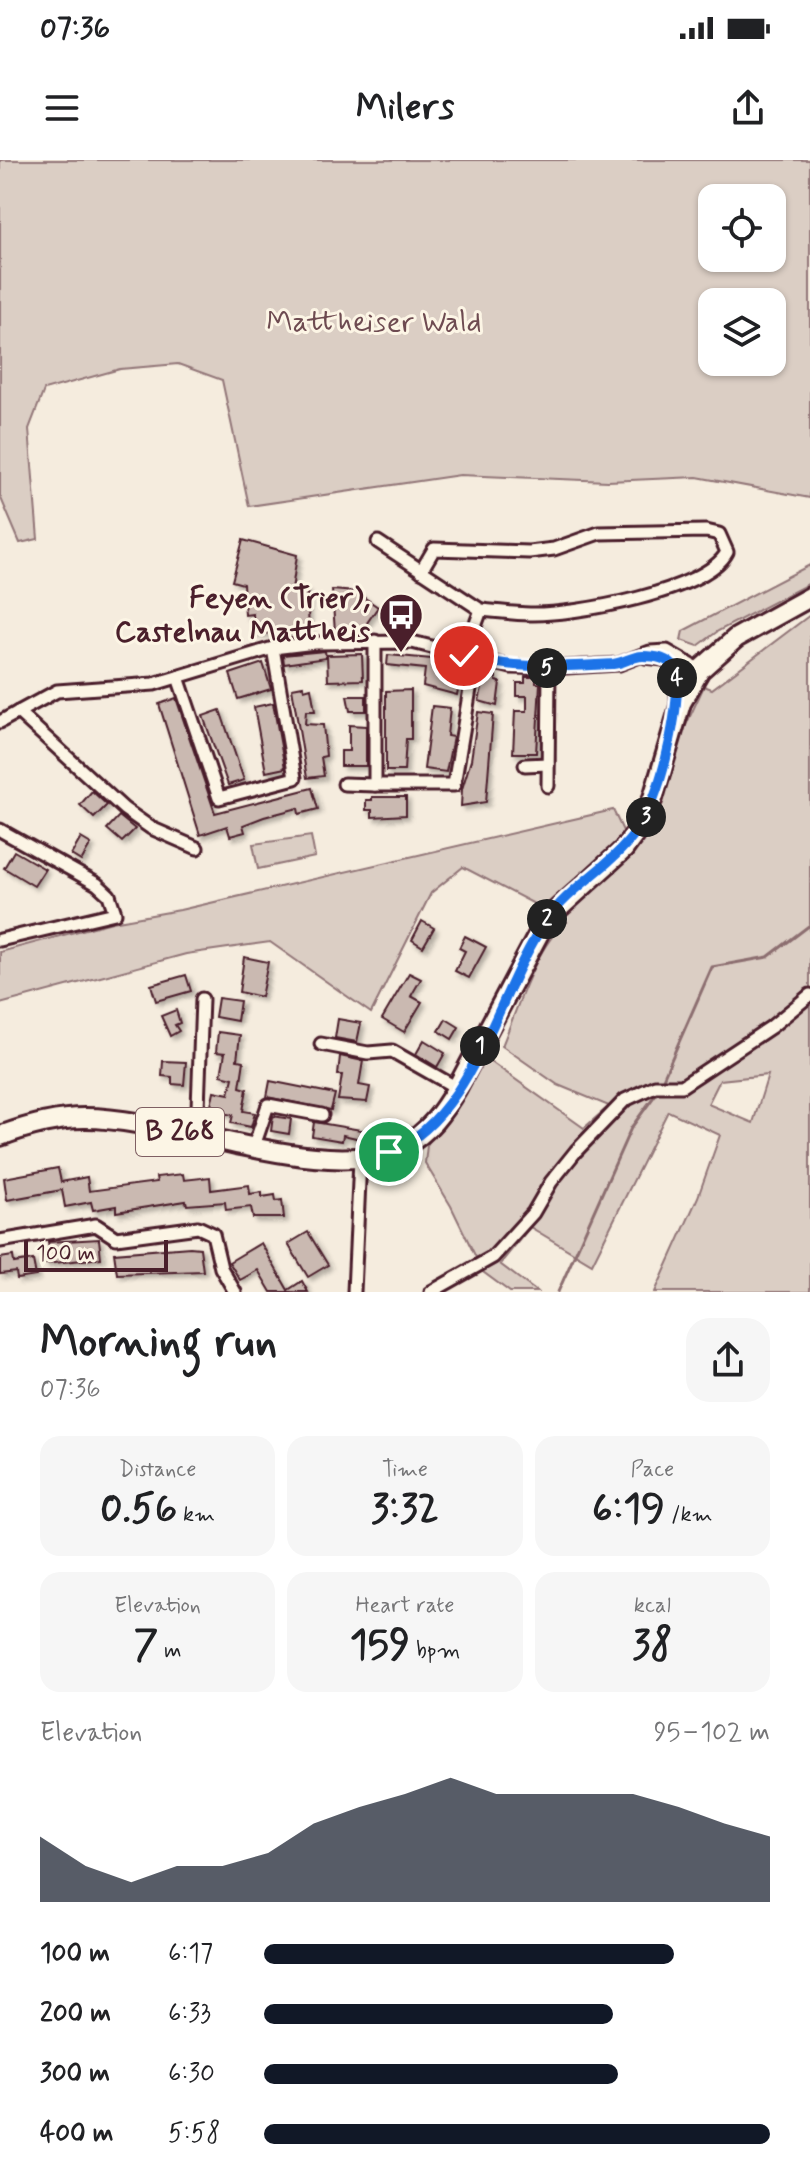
<!DOCTYPE html>
<meta charset="utf-8">
<style>
:root{--surface:#fff;--page:#f6f6f6;--text:#202124;--muted:#757577;--accent:#111827}
body{margin:0;font-family:Mynerve,sans-serif;background:var(--page);color:var(--text);height:100vh;display:flex;flex-direction:column;font-size:30px;white-space:nowrap}
*{box-sizing:border-box;margin:0}
p{font-size:26px;color:var(--muted)}
.icon{flex:none;width:44px;height:44px;fill:none;stroke:currentColor;stroke-width:2;stroke-linecap:round;stroke-linejoin:round}
.map{position:relative;height:1132px;overflow:hidden}
.side{display:flex;flex-direction:column;background:var(--surface);flex:1}
.side>*{flex:none}
.fabs{position:absolute;left:698px;top:24px;display:grid;gap:16px}
.fabs a{display:grid;place-items:center;width:88px;height:88px;border-radius:16px;background:var(--surface);box-shadow:0 2px 6px #0004;font-size:40px}
.scale{position:absolute;left:24px;bottom:20px;width:144px;box-sizing:border-box;padding-left:8px;border:4px solid #4a1f2b;border-top:0;font-size:22px;line-height:28px;white-space:nowrap;color:#4a1f2b;-webkit-text-stroke:6px #fcf5e5;paint-order:stroke}
.pin{position:absolute;display:grid;place-items:center;width:68px;height:68px;color:#fff;margin:-34px;border:4px solid #fff;border-radius:50%;box-shadow:0 2px 8px #0007}
.km{position:absolute;width:40px;height:40px;margin:-20px;border-radius:50%;background:#222;color:#fff;font-size:22px;line-height:40px;text-align:center}
.round{display:grid;place-items:center;flex:none;width:84px;height:84px;border-radius:24px;background:var(--page)}
.overview{display:flex;align-items:center;justify-content:space-between;height:136px;padding:0 40px}
h1{font-size:44px;font-weight:700;line-height:60px}
.metrics{display:grid;grid-template-columns:repeat(3,1fr);gap:12px;height:136px;padding:8px 40px}
.metrics div{display:grid;align-content:center;border-radius:20px;background:var(--page);text-align:center}
.metrics b{font-size:40px;font-weight:700}
.metrics small{font-size:22px;font-weight:400}
.metrics p{font-size:22px}
.chart{height:224px;padding:16px 40px}
.chart p{display:flex;justify-content:space-between}
.chart svg{width:100%;height:144px;margin-top:8px;fill:var(--accent);opacity:.7}
ul{padding:0 40px;list-style:none;font-size:26px}
li{display:grid;grid-template-columns:128px 96px 1fr;align-items:center;height:60px}
li i{height:20px;border-radius:10px;background:var(--accent)}
.status{display:flex;justify-content:space-between;align-items:center;height:56px;padding:0 40px;background:var(--surface);direction:ltr}
.status svg{height:22px;fill:currentColor}
header{display:flex;justify-content:space-between;align-items:center;height:104px;padding:0 40px;background:var(--surface);font-size:36px;font-weight:700}
.map>svg:first-child{display:block}
</style>
<div class="status"><b>07:36</b><svg viewBox="0 0 49 12"><path d="M0 12V9h3v3zM5 12V6h3v6zM10 12V3h3v9zM15 12V0h3v12zM26 1h20v11H26zM47 4h2v5h-2z"/></svg></div>
<header><svg class="icon" aria-label="menu" viewBox="0 0 24 24"><path d="M4 6h16M4 12h16M4 18h16"/></svg>Milers<svg class="icon" aria-label="share" viewBox="0 0 24 24"><path d="M12 15V3M7 8l5-5 5 5M5 13v7h14v-7"/></svg></header>
<div class="map">
<svg width="810" height="1132" viewBox="0 0 810 1132">
<defs>
<filter id="shadow"><feDropShadow dx="3.5" dy="3.5" stdDeviation="2" flood-color="#0004"/></filter>
</defs>
<rect width="100%" height="100%" fill="#f5ecde"/>
<filter id="ink" filterUnits="userSpaceOnUse"><feTurbulence type="fractalNoise" baseFrequency=".0125" numOctaves="2"/><feDisplacementMap in="SourceGraphic" scale="16" xChannelSelector="R" yChannelSelector="G"/><feConvolveMatrix kernelMatrix="1 2 1 2 8 2 1 2 1" color-interpolation-filters="sRGB"/></filter>
<g filter="url(#ink)">
<g fill="#dbcec4" stroke="#927678" stroke-width="2" fill-rule="evenodd">
<path d="M0,0h810v338l-113,-21 -89,4 -148,-6 -211,31 -27,-126 -44,-16 -58,5 -76,21 -15,39 9,110 -18,4 -20,-47zM712,38h60v60h-60zM712,142h60v60h-60z"/>
<path d="M810,405v18l-92,48 -20,15 -17,-6 2,-9z"/>
<path d="M810,455v677h-155l43,-95 22,-62 -52,-24 -76,153 -62,-37 -30,37 37,28h-27l-27,-20 -32,-66 -26,-43 2,-18 57,-88 100,71 25,-22 -51,-21 -56,-39c15,-36 34,-102 65,-124l-7,-6 81,-75 19,-35 14,-55 30,-65 8,3zM768,915l-15,48 -45,-19 12,-24z"/>
<path d="M613,650l12,25 -83,73 -79,-41 -32,26 -60,120 -101,-71 -84,12 -186,50v-52l112,-30 68,-12z"/>
<path d="M311,676l4,21 -57,12 -5,-25z"/>
</g>
<g fill="none" stroke-linecap="round" stroke-linejoin="round">
<g stroke="#8c6e70" stroke-width="3">
<path d="M661,923l51,-116 56,-10 42,-32"/>
<path d="M558,1132l73,-164 27,-37"/>
</g>
</g>
<g fill="#cab9b1" stroke="#4a1f2b" stroke-width="2" filter="url(#shadow)">
<path d="M243,380l54,15 -5,35 15,-1 2,42 -55,3 -1,-20 -8,1 -2,-31 -11,-3z"/>
<path d="M332,430l24,2 22,15 -16,23 -27,2z"/>
<path d="M325,491l1,7 -42,6 -1,-9z"/>
<path d="M362,494l1,26 -35,1 -1,-26z"/>
<path d="M388,495l44,4 30,8 -5,28 -34,-9 2,-17 -38,-4z"/>
<path d="M263,503l8,26 -33,10 -8,-25z"/>
<path d="M485,514l11,2v5l4,1 -3,24 -18,-5z"/>
<path d="M525,517h11v6h4l-4,70h-23l2,-42h12v-15h-10v-13h8z"/>
<path d="M303,526l1,4 7,-2 4,23h-9l-1,13 18,1 3,31 -5,1 3,19 -17,2 -15,-90z"/>
<path d="M411,530v49h-5l-2,32h-18v-80z"/>
<path d="M347,536h19v15h-16z"/>
<path d="M176,538l39,115 97,-25 6,21 -19,5 -1,-6 -34,9 -21,8 2,7 -15,4 -3,-10 -27,9 -41,-131z"/>
<path d="M273,543l12,65 -19,4 -12,-65z"/>
<path d="M432,546l18,2 -3,28 6,1 -7,35 -22,-3z"/>
<path d="M220,550l24,70 -16,5 -25,-69z"/>
<path d="M478,552l15,2 -7,88 -25,4 1,-17 9,-29z"/>
<path d="M349,565l17,1v40h-25v-15h8z"/>
<path d="M92,631l15,14 -13,13 -14,-13z"/>
<path d="M372,637h34v18l-34,2v-7h-6v-10h6z"/>
<path d="M119,656l16,13 -13,13 -15,-13z"/>
<path d="M81,678l10,6 -10,17 -10,-6z"/>
<path d="M14,691l31,18 -11,17 -30,-18z"/>
<path d="M422,761l12,7 -11,19 -11,-7z"/>
<path d="M465,776l21,11 -17,31 -14,-7 10,-20 -6,-3z"/>
<path d="M244,797l24,5 -7,35 -22,-5z"/>
<path d="M409,813l12,6 -10,17 11,6 -18,30 -22,-13z"/>
<path d="M186,815l5,16 -35,10 -5,-16z"/>
<path d="M218,838l22,3 -3,20 -22,-4z"/>
<path d="M176,850l4,13 -5,2 4,6 -9,5 -9,-20z"/>
<path d="M338,859l23,4 -4,19 -22,-4z"/>
<path d="M446,859l13,8 -7,12 -13,-8z"/>
<path d="M218,872l22,3 -3,25 7,1 -4,26 7,2 -4,22 12,2 -4,14 -20,-4 2,-8 -23,-4 4,-20 15,3 4,-16 -12,-3 4,-22 -9,-1z"/>
<path d="M424,880l21,13 -8,14 -21,-13z"/>
<path d="M340,896l23,5 -4,24 11,2 -3,15 -29,-2 4,-25h-4z"/>
<path d="M163,901l23,1 -2,23 -12,-1v-7l-10,-1z"/>
<path d="M270,921l65,13 -4,16 -64,-13z"/>
<path d="M273,956l18,3 -2,15 -18,-3z"/>
<path d="M314,962l53,9 -2,9 -22,-5 -1,6 -30,-5z"/>
<path d="M58,1008l3,14 26,-5 2,14 68,-9 -1,-5 27,-3 1,6 26,-3 1,13 38,-5 1,9 12,-2v5l13,-2 1,6 6,-1 2,18h-31l-2,-11 -25,3 -1,-8 -38,3 -1,-4 -70,11v-6l-23,4 -2,-8 -26,5 -3,-17 -55,10 -3,-22z"/>
<path d="M308,1072l20,33 -20,12 -20,-33z"/>
<path d="M99,1079l2,19 -56,6 -1,-14 5,-1 -1,-7z"/>
<path d="M261,1083l27,47 14,-9 6,11h-37l-13,-22 -18,10 -11,-18z"/>
<path d="M190,1087l10,1 3,23 -86,3 -3,-21z"/>
<path d="M13,1096l1,7 19,-3 3,16 -19,3 -1,-7 -16,2v-16z"/>
</g>
<g fill="none" stroke-linecap="round" stroke-linejoin="round">
<g stroke="#4a1f2b" stroke-width="17">
<g id="street">
<path d="M378,382l103,68"/>
<path d="M421,411l13,-22 95,3 25,-3 45,-16 107,-2 13,3 8,18c-21,40 -153,63 -197,62 -16,0 -33,-3 -49,-4l-17,46"/>
<path d="M375,481v144h79l21,-126"/>
<path d="M645,497l18,2 24,14 12,-3"/>
<path d="M672,504l5,14v28"/>
<path d="M178,517l41,121 76,-20 -22,-130"/>
<path d="M18,552l106,97 27,19 46,20"/>
<path d="M0,562l57,-31 97,-7 119,-36 42,-5 97,-1 99,25 38,1 70,-4 31,-12 17,-1 33,19"/>
<path d="M525,605l23,-1"/>
<path d="M344,624l31,1"/>
<path d="M548,626l1,-118"/>
<path d="M0,670l97,54 12,11 6,18 -115,27"/>
<path d="M321,884l47,9 24,-2 65,37"/>
<path d="M197,975l5,-136"/>
<path d="M254,986l14,-41 54,10"/>
<path d="M0,1081l96,-16 20,13 82,-11 15,7 8,34 14,24"/>
<path d="M354,1132l6,-133"/>
<path d="M431,1132l62,-35 40,-44 18,-31 25,-31 49,-51 30,-14h27l89,-59 39,-32"/>
</g>
</g>
<g stroke="#4a1f2b" stroke-width="24">
<path id="primary" d="M0,976c27,-10 56,-18 84,-18 88,-1 245,68 320,28 24,-13 39,-34 53,-58l89,-168 78,-71 16,-22 13,-29 28,-95 19,-33 36,-32 74,-41"/>
</g>
<use href="#street" stroke="#fcf5e5" stroke-width="11"/>
<use href="#primary" stroke="#fcf5e5" stroke-width="18"/>
</g>
</g>
<g fill="none" stroke-linecap="round" stroke-linejoin="round" filter="url(#ink)">
<g stroke="#fff" stroke-width="16">
<path id="route" d="M389,992c85,-34 108,-161 157,-231 28,-40 76,-59 99,-104 18,-33 36,-111 31,-147 -7,-12 -20,-14 -33,-14 -11,0 -19,7 -30,8 -51,3 -98,6 -149,-8"/>
</g>
<use href="#route" stroke="#1a73e8" stroke-width="10"/>
</g>
<defs>
<g id="bus-pin" transform="scale(2.3)"><path d="M0 17L-7.5 6A9.5 9.5 0 1 1 7.5 6Z" fill="#4a1f2b" stroke="#fcf5e5"/><path d="M-5-6H5V4H4V6H2V4H-2V6H-4V4H-5ZM-3.5-4V0h7V-4ZM-3.5 1.2v1.5H-2V1.2ZM2 1.2v1.5H3.5V1.2Z" fill="#fff"/></g>
</defs>
<g fill-rule="evenodd">
<use href="#bus-pin" x="401" y="455"/>
</g>
<g text-anchor="middle" dominant-baseline="central" stroke-width="6" stroke-linejoin="round" paint-order="stroke">
<rect fill="#fcf5e5" stroke="#7f5f63" stroke-width="2" x="136" y="948" width="88" height="48" rx="6"/>
<g font-size="28" font-weight="bold" fill="#4a1f2b">
<text x="180" y="972">B 268</text>
</g>
<g font-size="30" fill="#6e4b51" stroke="#fcf5e5">
<text x="374" y="162">Mattheiser Wald</text>
</g>
<g font-size="30" font-weight="bold" fill="#4a1f2b" stroke="#fcf5e5" text-anchor="end">
<text x="370" y="438">Feyen (Trier),<tspan x="370" dy="34">Castelnau Mattheis</tspan></text>
</g>
</g>
</svg>
<div class="fabs">
<a><svg class="icon" aria-label="locate" viewBox="0 0 24 24"><circle cx="12" cy="12" r="6"/><path d="M12 2v4M12 18v4M2 12h4M18 12h4"/></svg></a>
<a><svg class="icon" aria-label="layers" viewBox="0 0 24 24"><path d="M12 4l9 5-9 5-9-5zM3 14l9 5 9-5"/></svg></a>
</div>
<div class="scale">100 m</div>
<div class="pin" style="left:389px;top:992px;background:#1e9e55"><svg class="icon" aria-label="arrive" viewBox="0 0 24 24"><path d="M6 21V4h12l-3 4 3 4H6"/></svg></div>
<div class="pin" style="left:464px;top:496px;background:#d93025"><svg class="icon" aria-label="check" viewBox="0 0 24 24"><path d="M5 12l5 5 9-10"/></svg></div>
<b class="km" style="left:480px;top:886px">1</b>
<b class="km" style="left:547px;top:759px">2</b>
<b class="km" style="left:646px;top:657px">3</b>
<b class="km" style="left:677px;top:518px">4</b>
<b class="km" style="left:547px;top:508px">5</b>
</div>
<section class="side">
<div class="overview"><div><h1>Morning run</h1><p>07:36</p></div><a class="round"><svg class="icon" aria-label="share" viewBox="0 0 24 24"><path d="M12 15V3M7 8l5-5 5 5M5 13v7h14v-7"/></svg></a></div>
<div class="metrics">
<div><p>Distance</p><b>0.56<small> km</small></b></div>
<div><p>Time</p><b>3:32</b></div>
<div><p>Pace</p><b>6:19<small> /km</small></b></div>
</div>
<div class="metrics">
<div><p>Elevation</p><b>7<small> m</small></b></div>
<div><p>Heart rate</p><b>159<small> bpm</small></b></div>
<div><p>kcal</p><b>38</b></div>
</div>
<div class="chart"><p><span>Elevation</span>95–102 m</p>
<svg viewBox="0 0 160 44" preserveAspectRatio="none"><path d="M0 44V24L10 33L20 38L30 33L40 33L50 29L60 20L70 15L80 11L90 6L100 11L110 11L120 11L130 11L140 15L150 20L160 24V44z"/></svg>
</div>
<ul>
<li><b>100 m</b>6:17<i style="width:81%"></i></li>
<li><b>200 m</b>6:33<i style="width:69%"></i></li>
<li><b>300 m</b>6:30<i style="width:70%"></i></li>
<li><b>400 m</b>5:58<i style="width:100%"></i></li>
</ul>
</section>
